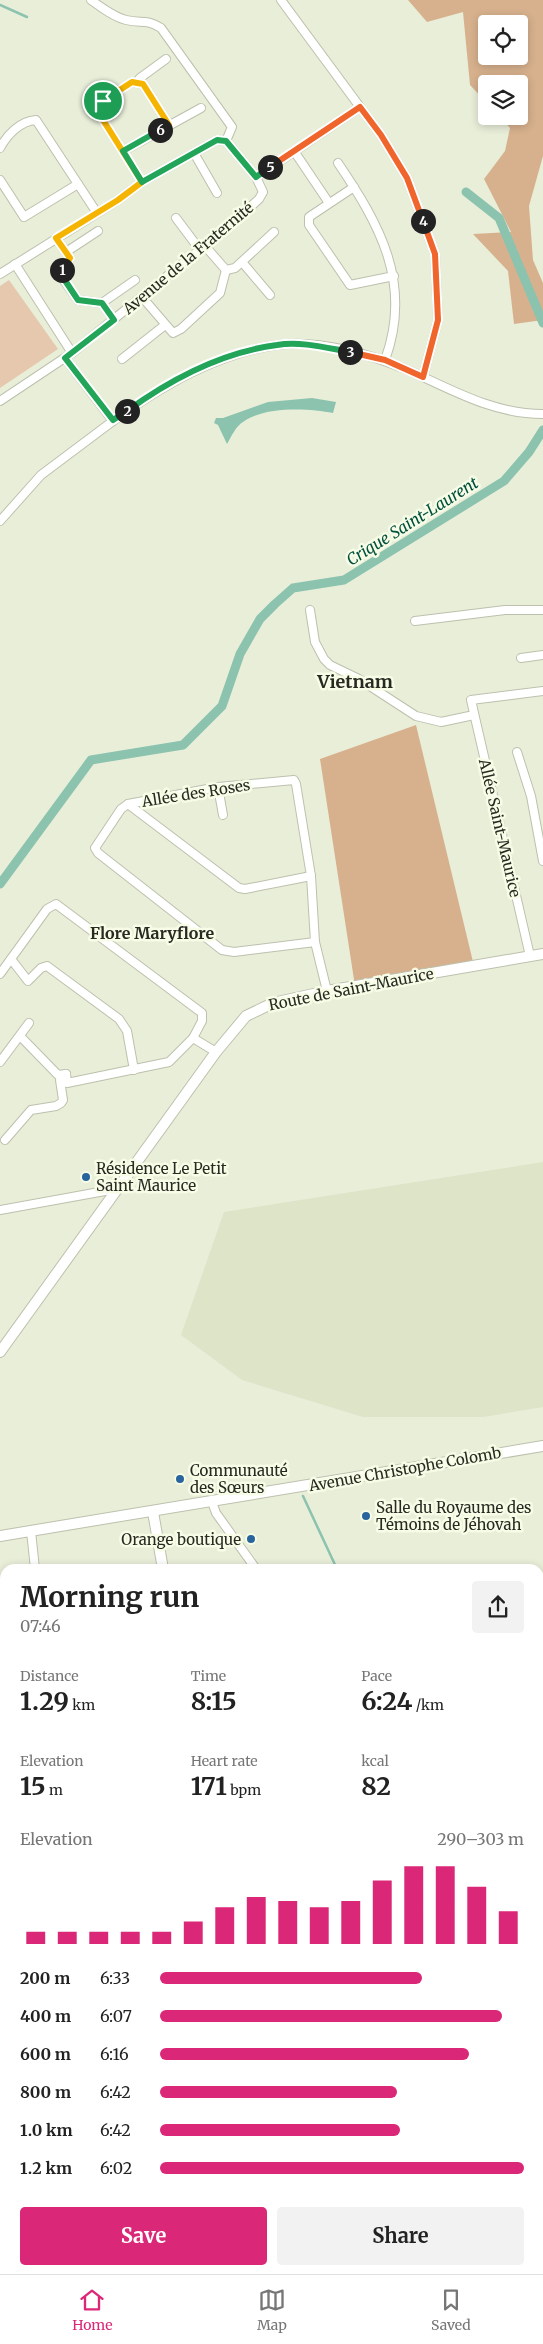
<!DOCTYPE html>
<meta charset="utf-8">
<style>
:root{--surface:#fff;--page:#f2f2f2;--text:#222;--muted:#767676;--line:#e0e0e0;--accent:#db2777}
body{margin:0;font-family:Merriweather,serif;background:var(--page);color:var(--text);height:100vh;display:flex;flex-direction:column;font-size:19px;white-space:nowrap}
*{box-sizing:border-box;margin:0}
p{font-size:16px;color:var(--muted)}
.icon{flex:none;width:28px;height:28px;fill:none;stroke:currentColor;stroke-width:2;stroke-linecap:round;stroke-linejoin:round}
.map{position:relative;flex:1;overflow:hidden}
.panel{position:absolute;left:0px;top:1564px;width:544px;height:711px;display:flex;flex-direction:column;background:var(--surface);border-radius:15px 15px 0 0;box-shadow:0 2px 8px #0003}
.panel>*{flex:none}
.tools{position:absolute;left:478px;top:15px;display:grid;gap:10px}
.tools a{display:grid;place-items:center;width:50px;height:50px;border-radius:5px;background:var(--surface);box-shadow:0 2px 8px #0003;font-size:25px}
.pin{position:absolute;display:grid;place-items:center;width:42px;height:42px;color:#fff;margin:-21px;border:2px solid #fff;border-radius:50%;box-shadow:0 1px 5px #0007}
.km{position:absolute;width:25px;height:25px;margin:-12px;border-radius:50%;background:#222;color:#fff;font-size:14px;line-height:25px;text-align:center}
.round{display:grid;place-items:center;flex:none;width:52px;height:52px;border-radius:5px;background:var(--page)}
.head{display:flex;align-items:center;justify-content:space-between;height:85px;padding:0 20px}
h1{font-size:28px;font-weight:700;line-height:38px}
.figures{display:grid;grid-template-columns:repeat(3,1fr);gap:8px;height:85px;padding:5px 20px}
.figures div{display:grid;align-content:center}
.figures b{font-size:25px;font-weight:700}
.figures small{font-size:14px;font-weight:400}
.figures p{font-size:14px}
.chart{height:140px;padding:10px 20px}
.chart p{display:flex;justify-content:space-between}
.chart svg{width:100%;height:90px;margin-top:5px;stroke:var(--accent);stroke-width:6}
.action{display:flex;gap:10px;margin-top:auto;padding:10px 20px}
.action a{flex:1;height:58px;border-radius:5px;background:var(--accent);color:#fff;font-size:20px;font-weight:700;line-height:58px;text-align:center}
.action a+a{background:var(--page);color:var(--text)}
ul{padding:0 20px;list-style:none;font-size:16px}
li{display:grid;grid-template-columns:80px 60px 1fr;align-items:center;height:38px}
li i{height:12px;border-radius:6px;background:var(--accent)}
.dock{display:flex;justify-content:space-around;align-items:center;height:70px;border-top:1px solid var(--line);background:var(--surface);font-size:14px;color:var(--muted)}
.dock a{display:grid;justify-items:center;gap:2px}
.dock .active{color:var(--accent)}
.map>svg:first-child{display:block}
</style>
<div class="map">
<svg width="543" height="2274" viewBox="0 0 543 2274">
<rect width="100%" height="100%" fill="#e9eed9"/>
<path fill="#dde4c8" d="M543,1162v245l-60,10h-120l-121,-37 -61,-45 43,-123z"/>
<path fill="#e5c8ae" d="M9,280l49,69 -58,39v-102z"/>
<g fill="#d7b18d" fill-rule="evenodd">
<path d="M408,0h135v156l-14,50 4,54 10,23v37l-29,4 -6,-53 -35,-37 38,-2 -27,-53 21,-28 5,-23 -11,-12h20v-32h-33v18l-16,-17 -7,-73 -36,10zM486,24h33v32h-33z"/>
<path d="M416,725l58,241 -119,20 -35,-227z"/>
</g>
<g fill="#8bc3af">
<path d="M312,398l24,4 -3,11c-24,-5 -69,-7 -90,9 -7,4 -12,15 -16,22l-9,-19 -4,-2 2,-5h7l45,-16z"/>
<path d="M539,2091l4,1v182h-543v-98h5v94h534z"/>
</g>
<g fill="none" stroke-linecap="round" stroke-linejoin="round">
<g stroke="#8bc3af" stroke-width="2.5">
<path d="M0,5l27,12"/>
<path d="M303,1496l34,73"/>
</g>
<g stroke="#8bc3af" stroke-width="9">
<path d="M466,192l33,26 44,105"/>
<path d="M0,884l91,-124 92,-15 39,-39 18,-52 20,-35 15,-15 18,-16 51,-8 160,-99 25,-29 14,-22"/>
</g>
<path stroke="#00503d" stroke-width="1" stroke-dasharray="6 5" stroke-linecap="butt" d="M307,2270l4,4"/>
<g stroke="#bcc1ad" stroke-width="10">
<g id="minor">
<path d="M91,0c11,8 23,17 35,20 16,4 19,-2 35,8l71,99 -6,14"/>
<path d="M281,0l79,107"/>
<path d="M137,82l3,-4 26,-19"/>
<path d="M0,148c7,-13 20,-27 36,-28l61,93"/>
<path d="M123,151l78,-43"/>
<path d="M294,151l35,52"/>
<path d="M194,153l23,40"/>
<path d="M338,163c42,62 75,121 47,197"/>
<path d="M256,177l104,-70 21,28 26,43 28,76 3,66 -15,57"/>
<path d="M0,180l24,37 54,-33"/>
<path d="M142,182l-44,-70 -2,-7 36,-23 11,2 26,41"/>
<path d="M354,187l-45,30v8l41,60 44,-9"/>
<path d="M176,218l24,32"/>
<path d="M56,238l14,20 -8,12 -1,6 17,24 24,3 12,17"/>
<path d="M205,246l21,24 9,-2 39,-36"/>
<path d="M66,252l32,-21"/>
<path d="M242,262l28,33"/>
<path d="M15,264l57,89"/>
<path d="M0,274l118,-74 24,-18 75,-42 9,1 30,36 7,15 -4,7 -25,23 -162,131 -72,48"/>
<path d="M142,297l31,36 8,-4 39,-36 6,-23"/>
<path d="M102,303l33,-23"/>
<path d="M65,358l48,63c49,-35 104,-68 164,-76 42,-6 96,10 133,26 44,20 84,43 133,43"/>
<path d="M122,359l43,-34"/>
<path d="M0,521l41,-46 72,-54"/>
<path d="M310,610l5,32 9,17 6,6 29,14 57,37 25,6 33,-7"/>
<path d="M415,621l90,-11h38"/>
<path d="M521,658l22,-3"/>
<path d="M517,752l14,44 12,65"/>
<path d="M218,787l5,28"/>
<path d="M128,804l111,84 6,1 66,-13"/>
<path d="M315,942l-81,10 -12,-2 -124,-97 -3,-5 26,-39 7,-5 90,-17 76,-7 2,4 15,92 4,66 12,49"/>
<path d="M530,956l-59,-256 72,-9"/>
<path d="M11,959l17,22 13,-13 6,-2 72,53 8,12 7,39"/>
<path d="M0,974l47,-65 9,-5 146,109v8l-9,17 -24,24 -102,21 -1,-9"/>
<path d="M20,1036l38,39 8,-1"/>
<path d="M193,1038l23,14"/>
<path d="M0,1062l29,-39"/>
<path d="M5,1140l26,-30 25,-4 5,-3 2,-3 -3,-20 6,-6"/>
<path d="M0,1210l116,-21"/>
<path d="M212,1502l4,11 40,56"/>
<path d="M31,1531l4,38"/>
<path d="M539,1704l4,-1"/>
<path d="M539,1743l4,-1"/>
<path d="M0,1799h5"/>
<path d="M539,1813l4,2"/>
<path d="M539,1855l4,2"/>
<path d="M539,2031h4"/>
</g>
</g>
<g stroke="#bcc1ad" stroke-width="12">
<g id="tertiary">
<path d="M0,1352l216,-300 30,-36 27,-13 54,-12 216,-37"/>
<path d="M153,1512l10,57"/>
<path d="M0,1536l543,-90"/>
</g>
</g>
<g stroke="#bcc1ad" stroke-width="15">
<path id="primary" d="M0,2028h5"/>
</g>
<use href="#minor" stroke="#fff" stroke-width="8"/>
<use href="#tertiary" stroke="#fff" stroke-width="10"/>
<use href="#primary" stroke="#fff" stroke-width="12"/>
</g>
<g fill="none" stroke-linecap="round" stroke-linejoin="round">
<g stroke="#fff" stroke-width="10">
<path id="split-1" d="M62,270l8,-12 -14,-20 62,-38 24,-18 -44,-70 -2,-7 7,-4"/>
</g>
<g stroke="#fff" stroke-width="10">
<path id="split-2" d="M62,270v6l16,24 24,3 12,17 -49,38 48,62 14,-9"/>
</g>
<g stroke="#fff" stroke-width="10">
<path id="split-3" d="M127,411c44,-32 97,-59 150,-66 24,-4 50,3 73,7"/>
</g>
<g stroke="#fff" stroke-width="10">
<path id="split-4" d="M350,352l35,8 38,17 15,-57 -3,-66 -12,-33"/>
</g>
<g stroke="#fff" stroke-width="10">
<path id="split-5" d="M270,167l90,-60 21,28 26,43 16,43"/>
</g>
<g stroke="#fff" stroke-width="10">
<path id="split-6" d="M160,130l-37,21 19,31 75,-42 9,1 30,36 14,-10"/>
</g>
<g stroke="#fff" stroke-width="10">
<path id="split-7" d="M103,101l29,-19 11,2 26,41 -9,5"/>
</g>
<use href="#split-1" stroke="#f5b400" stroke-width="6"/>
<use href="#split-2" stroke="#22a559" stroke-width="6"/>
<use href="#split-3" stroke="#22a559" stroke-width="6"/>
<use href="#split-4" stroke="#f0652b" stroke-width="6"/>
<use href="#split-5" stroke="#f0652b" stroke-width="6"/>
<use href="#split-6" stroke="#22a559" stroke-width="6"/>
<use href="#split-7" stroke="#f5b400" stroke-width="6"/>
</g>
<g fill="#29649c" stroke="#f6fce6" stroke-width="2">
<circle cx="86" cy="1177" r="5"/>
<circle cx="180" cy="1479" r="5"/>
<circle cx="366" cy="1516" r="5"/>
<circle cx="251" cy="1539" r="5"/>
</g>
<g text-anchor="middle" dominant-baseline="central" stroke-width="5" stroke-linejoin="round" paint-order="stroke">
<g font-size="15" fill="#282a22" stroke="#f6fce6">
<text transform="translate(188 258) rotate(-40)">Avenue de la Fraternité</text>
<text transform="translate(196 793) rotate(-9)">Allée des Roses</text>
<text transform="translate(500 828) rotate(77)">Allée Saint-Maurice</text>
<text transform="translate(351 989) rotate(-11)">Route de Saint-Maurice</text>
<text transform="translate(405 1469) rotate(-10)">Avenue Christophe Colomb</text>
</g>
<g font-size="15" fill="#282a22" stroke="#f6fce6" text-anchor="start">
<text x="96" y="1168">Résidence Le Petit<tspan x="96" dy="17">Saint Maurice</tspan></text>
<text x="190" y="1470">Communauté<tspan x="190" dy="17">des Sœurs</tspan></text>
<text x="376" y="1507">Salle du Royaume des<tspan x="376" dy="17">Témoins de Jéhovah</tspan></text>
<text x="241" y="1539" text-anchor="end">Orange boutique</text>
</g>
<g font-size="16" font-style="italic" fill="#00503d" stroke="#f6fce6">
<text transform="translate(412 521) rotate(-32)">Crique Saint-Laurent</text>
</g>
<g font-size="16" font-weight="bold" fill="#282a22" stroke="#f6fce6">
<text x="152" y="933">Flore Maryflore</text>
</g>
<g font-size="18" font-weight="bold" fill="#282a22" stroke="#f6fce6">
<text x="355" y="681">Vietnam</text>
</g>
</g>
</svg>
<div class="tools">
<a><svg class="icon" aria-label="locate" viewBox="0 0 24 24"><circle cx="12" cy="12" r="6"/><path d="M12 2v4M12 18v4M2 12h4M18 12h4"/></svg></a>
<a><svg class="icon" aria-label="layers" viewBox="0 0 24 24"><path d="M12 4l9 5-9 5-9-5zM3 14l9 5 9-5"/></svg></a>
</div>
<div class="pin" style="left:103px;top:101px;background:#1e9e55"><svg class="icon" aria-label="arrive" viewBox="0 0 24 24"><path d="M6 21V4h12l-3 4 3 4H6"/></svg></div>
<b class="km" style="left:62px;top:270px">1</b>
<b class="km" style="left:127px;top:411px">2</b>
<b class="km" style="left:350px;top:352px">3</b>
<b class="km" style="left:423px;top:221px">4</b>
<b class="km" style="left:270px;top:167px">5</b>
<b class="km" style="left:160px;top:130px">6</b>
<section class="panel">
<div class="head"><div><h1>Morning run</h1><p>07:46</p></div><a class="round"><svg class="icon" aria-label="share" viewBox="0 0 24 24"><path d="M12 15V3M7 8l5-5 5 5M5 13v7h14v-7"/></svg></a></div>
<div class="figures">
<div><p>Distance</p><b>1.29<small> km</small></b></div>
<div><p>Time</p><b>8:15</b></div>
<div><p>Pace</p><b>6:24<small> /km</small></b></div>
</div>
<div class="figures">
<div><p>Elevation</p><b>15<small> m</small></b></div>
<div><p>Heart rate</p><b>171<small> bpm</small></b></div>
<div><p>kcal</p><b>82</b></div>
</div>
<div class="chart"><p><span>Elevation</span>290–303 m</p>
<svg viewBox="0 0 160 44" preserveAspectRatio="none"><path d="M5 44V38M15 44V38M25 44V38M35 44V38M45 44V38M55 44V33M65 44V26M75 44V21M85 44V23M95 44V26M105 44V23M115 44V13M125 44V6M135 44V6M145 44V16M155 44V28"/></svg>
</div>
<ul>
<li><b>200 m</b>6:33<i style="width:72%"></i></li>
<li><b>400 m</b>6:07<i style="width:94%"></i></li>
<li><b>600 m</b>6:16<i style="width:85%"></i></li>
<li><b>800 m</b>6:42<i style="width:65%"></i></li>
<li><b>1.0 km</b>6:42<i style="width:66%"></i></li>
<li><b>1.2 km</b>6:02<i style="width:100%"></i></li>
</ul>
<div class="action"><a>Save</a><a>Share</a></div>
</section>
</div>
<nav class="dock">
<a class="active"><svg class="icon" aria-label="home" viewBox="0 0 24 24"><path d="M3 11l9-7 9 7M6 9v11h12V9"/></svg>Home</a>
<a><svg class="icon" aria-label="map" viewBox="0 0 24 24"><path d="M3 6l6-2 6 2 6-2v14l-6 2-6-2-6 2zM9 4v14M15 6v14"/></svg>Map</a>
<a><svg class="icon" aria-label="saved" viewBox="0 0 24 24"><path d="M7 4h10v16l-5-4-5 4z"/></svg>Saved</a>
</nav>
